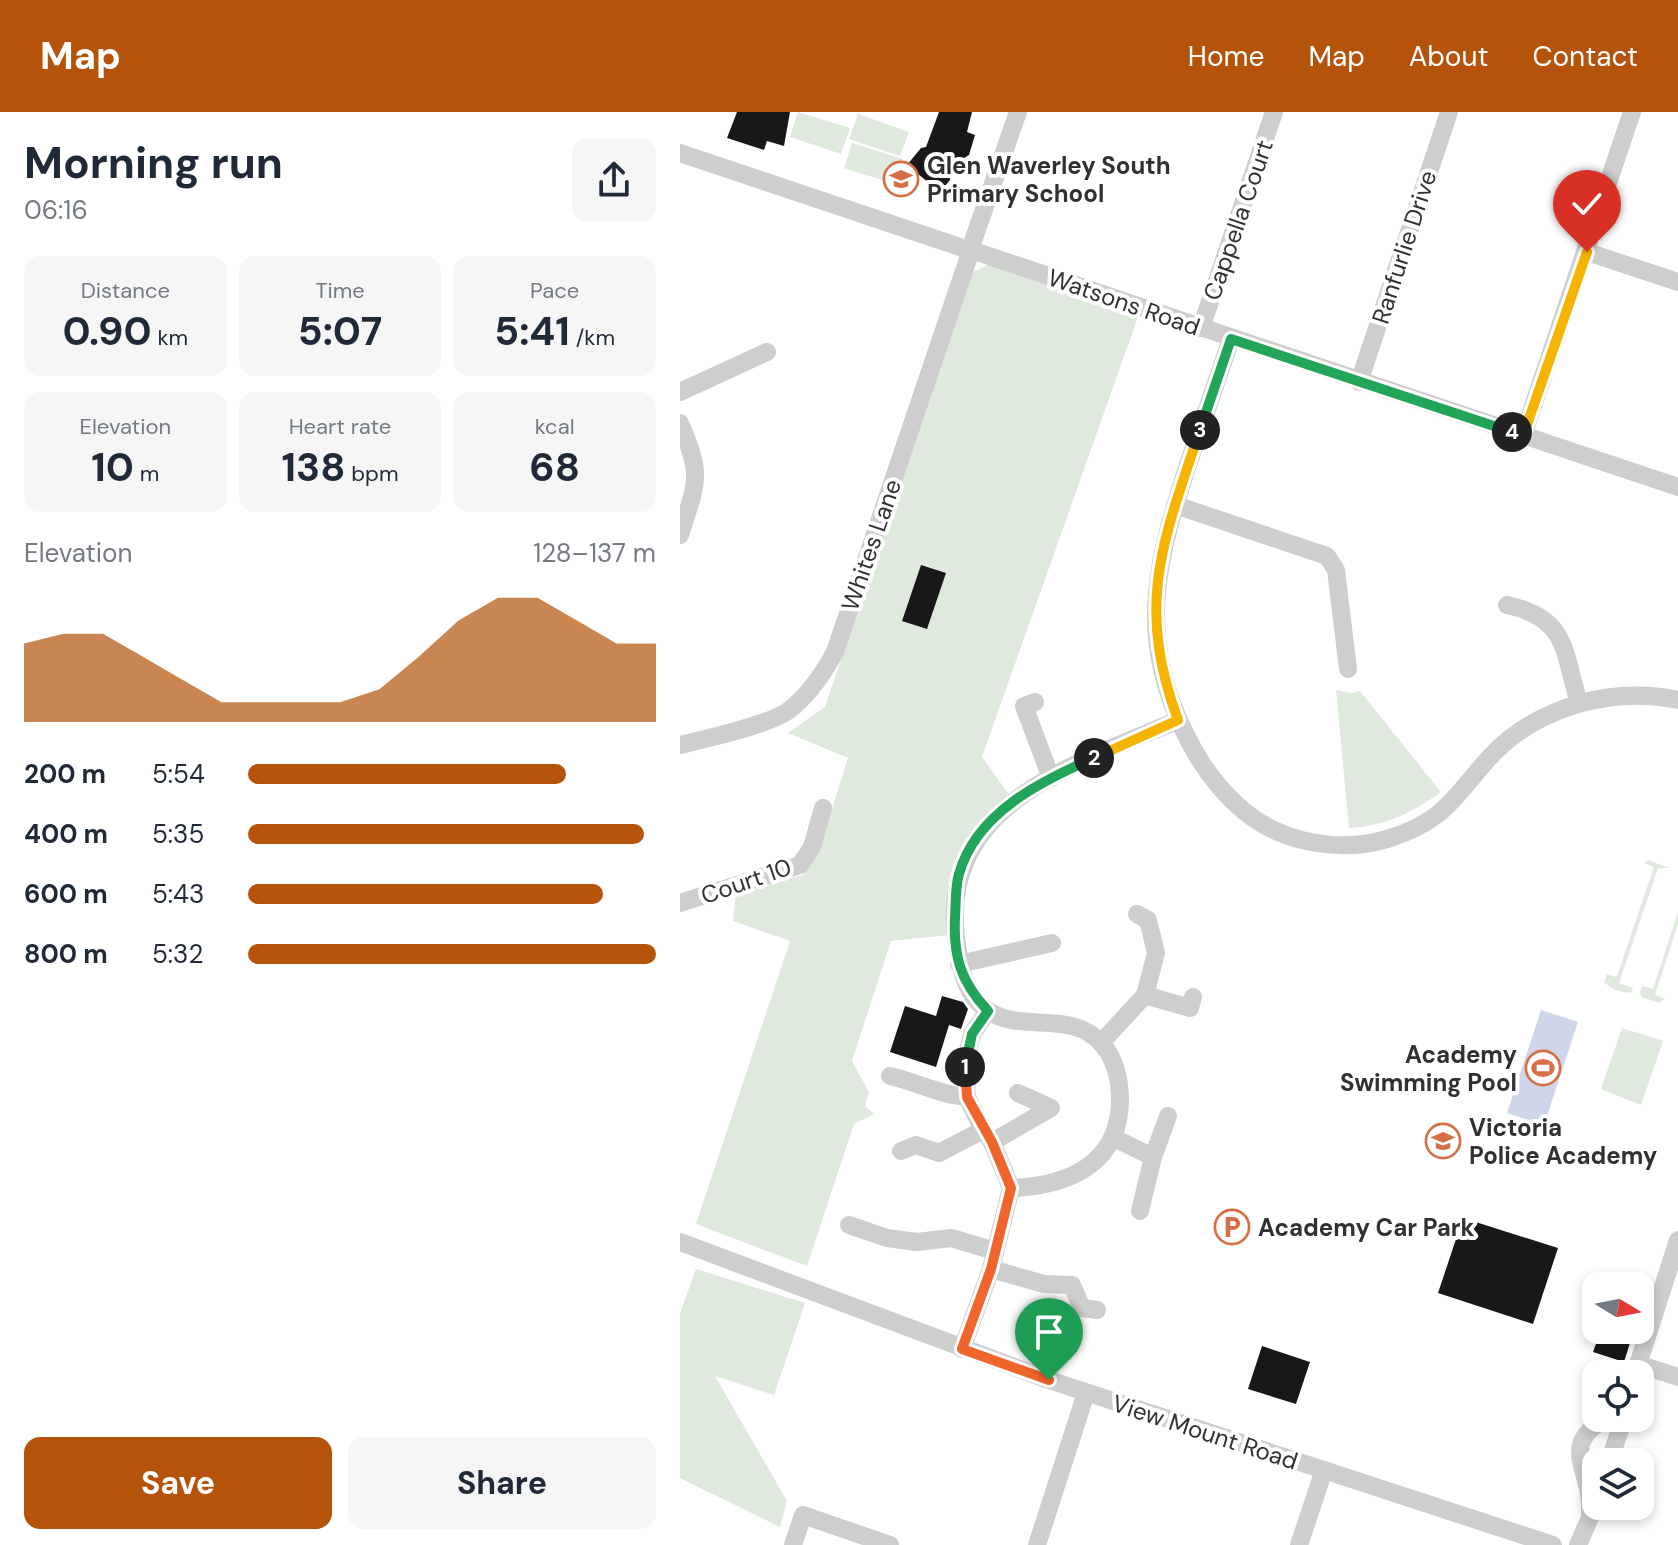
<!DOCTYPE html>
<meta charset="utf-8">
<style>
:root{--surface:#fff;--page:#f6f6f7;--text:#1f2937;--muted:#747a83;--accent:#b45309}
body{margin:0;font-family:"DM Sans",sans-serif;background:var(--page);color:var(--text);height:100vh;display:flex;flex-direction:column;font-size:30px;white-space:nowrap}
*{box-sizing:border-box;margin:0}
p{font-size:26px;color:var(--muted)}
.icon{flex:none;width:44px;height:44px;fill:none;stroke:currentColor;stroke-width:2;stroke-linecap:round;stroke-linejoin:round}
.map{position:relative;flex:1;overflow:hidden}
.panel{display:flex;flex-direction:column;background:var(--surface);width:680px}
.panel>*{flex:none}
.needle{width:52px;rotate:100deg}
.controls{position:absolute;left:902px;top:1160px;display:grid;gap:16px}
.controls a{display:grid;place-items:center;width:72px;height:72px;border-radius:16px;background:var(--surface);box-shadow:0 4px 12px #0003;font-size:40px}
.pin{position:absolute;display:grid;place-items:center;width:68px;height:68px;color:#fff;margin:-82px -34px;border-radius:50% 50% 50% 0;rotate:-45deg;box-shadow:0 0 8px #0007}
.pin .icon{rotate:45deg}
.km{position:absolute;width:40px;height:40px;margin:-20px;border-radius:50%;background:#222;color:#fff;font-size:22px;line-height:40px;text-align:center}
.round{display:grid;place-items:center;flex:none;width:84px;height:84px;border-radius:16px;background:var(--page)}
.summary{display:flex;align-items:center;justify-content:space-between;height:136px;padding:0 24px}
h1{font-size:44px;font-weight:700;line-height:60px}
.stats{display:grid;grid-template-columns:repeat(3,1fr);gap:12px;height:136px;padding:8px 24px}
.stats div{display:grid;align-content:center;border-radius:16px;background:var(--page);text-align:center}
.stats b{font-size:40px;font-weight:700}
.stats small{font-size:22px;font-weight:400}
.stats p{font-size:22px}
.chart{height:224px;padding:16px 24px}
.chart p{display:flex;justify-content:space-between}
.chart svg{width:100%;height:144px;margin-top:8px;fill:var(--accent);opacity:.7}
.primary-button{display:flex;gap:16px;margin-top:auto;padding:16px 24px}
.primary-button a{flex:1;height:92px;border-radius:16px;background:var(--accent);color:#fff;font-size:32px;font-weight:700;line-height:92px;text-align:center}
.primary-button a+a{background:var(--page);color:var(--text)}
ul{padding:0 24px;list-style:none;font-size:26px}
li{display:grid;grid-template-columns:128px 96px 1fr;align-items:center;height:60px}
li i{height:20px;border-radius:10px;background:var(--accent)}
header{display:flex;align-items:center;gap:48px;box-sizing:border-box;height:112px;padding:0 40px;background:var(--accent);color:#fff}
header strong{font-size:38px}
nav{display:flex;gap:44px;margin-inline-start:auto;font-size:28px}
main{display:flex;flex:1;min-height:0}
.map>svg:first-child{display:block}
</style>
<header>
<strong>Map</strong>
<nav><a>Home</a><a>Map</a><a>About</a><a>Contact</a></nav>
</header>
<main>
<section class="panel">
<div class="summary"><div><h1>Morning run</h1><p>06:16</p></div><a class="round"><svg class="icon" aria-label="share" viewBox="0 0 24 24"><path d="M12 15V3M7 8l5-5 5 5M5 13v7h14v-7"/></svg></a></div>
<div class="stats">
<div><p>Distance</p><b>0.90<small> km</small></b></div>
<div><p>Time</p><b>5:07</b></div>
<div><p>Pace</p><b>5:41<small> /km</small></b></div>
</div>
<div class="stats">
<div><p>Elevation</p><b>10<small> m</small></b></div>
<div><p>Heart rate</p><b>138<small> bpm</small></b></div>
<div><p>kcal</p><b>68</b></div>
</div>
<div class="chart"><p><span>Elevation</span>128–137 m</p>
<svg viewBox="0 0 160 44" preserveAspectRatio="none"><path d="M0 44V20L10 17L20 17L30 24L40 31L50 38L60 38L70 38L80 38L90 34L100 24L110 13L120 6L130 6L140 13L150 20L160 20V44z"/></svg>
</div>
<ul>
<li><b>200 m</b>5:54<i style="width:78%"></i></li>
<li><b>400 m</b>5:35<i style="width:97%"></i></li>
<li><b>600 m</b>5:43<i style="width:87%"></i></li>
<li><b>800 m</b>5:32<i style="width:100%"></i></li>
</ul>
<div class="primary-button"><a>Save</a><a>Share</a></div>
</section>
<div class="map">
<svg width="998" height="1433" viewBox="0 0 998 1433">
<rect width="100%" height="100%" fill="#fff"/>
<g fill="#e0e9de">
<path d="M118,0l52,16 -9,26 -51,-17z"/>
<path d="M178,2l51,18 -9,24 -51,-17z"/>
<path d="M172,31l51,16 -8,25 -51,-16z"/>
<path d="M311,151l147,54 -156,440 26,36 -41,56 -18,86 -58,6 -39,120 17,31 -4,14 9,8 -20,10 -47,142 -111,-42 94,-283 -57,-20 3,-27 67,-19 16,-25 29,-92 -60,-25 37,-26 146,-434z"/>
<path d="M656,578l15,3 9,-2 81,101c-29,21 -56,34 -92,36z"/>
<path d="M968,748l21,8h-11l-39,115 14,5 -1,4c-8,2 -23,-4 -28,-10l3,-8 9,3 2,-4 36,-106 -10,-4z"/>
<path d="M998,800v12l-23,71 10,4 -6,4 -17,-6 -2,-4 2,-7 11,3z"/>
<path d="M942,916l41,13 -22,64 -40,-16z"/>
<path d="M16,1157l109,34 -31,92 -59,-19 72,125 -7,26 -100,-49v-165z"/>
</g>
<path fill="#cfd6ea" d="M861,898l37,12 -34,103 -37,-12z"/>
<g fill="#181818">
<path d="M57,0h53l-6,34 -17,-5 -3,9 -37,-12z"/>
<path d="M259,0h33l-5,20 8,3 -6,20 -17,11 -3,5 1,9 -10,12 -33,-27 14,-17 5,-1z"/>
<path d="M241,453l25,8 -19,56 -25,-8z"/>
<path d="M262,884l21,6 5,7 -7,20 -12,-4 -13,42 -46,-15 15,-46 31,10z"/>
<path d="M783,1106l95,30 -25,76 -95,-31z"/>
<path d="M921,1218h33l-10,32 -31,-10z"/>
<path d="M582,1234l48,16 -14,42 -48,-15z"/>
</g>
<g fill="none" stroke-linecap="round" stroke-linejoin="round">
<g stroke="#cecece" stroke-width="18">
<path d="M0,41l283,95"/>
<path d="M293,129l45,-129"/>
<path d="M907,140l91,30"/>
<path d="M300,141l698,234"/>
<path d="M521,216l73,-216"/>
<path d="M551,227c-14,40 -27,80 -41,120 -32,97 -54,172 -7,270 15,32 34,60 61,82 38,32 96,42 143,28 57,-17 66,-41 102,-81 47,-51 122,-72 189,-58"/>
<path d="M679,270l90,-270"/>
<path d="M0,280l87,-40"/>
<path d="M0,311c23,54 17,58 0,112"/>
<path d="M843,324l109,-324"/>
<path d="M495,393l152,51 9,14 12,99"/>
<path d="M827,493c61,13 56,46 72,98"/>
<path d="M355,590l-11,4 27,72"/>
<path d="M0,633c26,-6 88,-20 108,-34 20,-15 35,-37 47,-59l133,-393"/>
<path d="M0,791l120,-38 12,-18 11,-39"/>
<path d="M457,802l11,6 8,33 -11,42"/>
<path d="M279,852l93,-21"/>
<path d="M421,931l44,-48 45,13 3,-11"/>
<path d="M210,964c27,6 50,19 77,21"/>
<path d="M434,1026l39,19"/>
<path d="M312,1030l59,-34 -33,-15"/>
<path d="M221,1039l15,-6 23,8 44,-23"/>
<path d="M331,1076c56,-2 108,-23 109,-87 0,-20 -4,-40 -17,-56 -30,-36 -79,-12 -113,-33 -26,-16 -31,-48 -34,-75 -16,-136 123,-173 222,-217"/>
<path d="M460,1099l13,-54 15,-41"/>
<path d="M169,1113l38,13 30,4 34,-4 44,13"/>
<path d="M0,1130l369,138 504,165"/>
<path d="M311,1157l53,15 28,1 10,23 15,2"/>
<path d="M282,1237l29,-80 20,-81 -19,-46 -9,-12 -16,-33 -2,-33 7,-30 16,-23"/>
<path d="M958,1252l40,13"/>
<path d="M955,1262l43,-134"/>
<path d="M929,1350l15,-44"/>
<path d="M910,1401c3,-44 -33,-66 16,-95"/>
<path d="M113,1433l10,-30 87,30"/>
<path d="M357,1433l49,-152"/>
<path d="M619,1433l25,-75"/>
<path d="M898,1433l17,-39"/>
</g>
</g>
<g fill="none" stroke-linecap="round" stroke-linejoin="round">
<g stroke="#fff" stroke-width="16">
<path id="split-1" d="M285,955l2,30 25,45 19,46 -20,81 -29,80 87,31"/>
</g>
<g stroke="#fff" stroke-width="16">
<path id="split-2" d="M285,955l7,-33 16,-23c-27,-29 -35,-54 -33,-94 1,-14 0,-30 4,-43 17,-61 82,-93 135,-116"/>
</g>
<g stroke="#fff" stroke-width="16">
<path id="split-3" d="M414,646l84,-38c-43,-117 -15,-179 22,-290"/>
</g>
<g stroke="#fff" stroke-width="16">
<path id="split-4" d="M520,318l31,-91 281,93"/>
</g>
<g stroke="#fff" stroke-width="16">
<path id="split-5" d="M832,320l11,4 64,-184"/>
</g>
<use href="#split-1" stroke="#f0652b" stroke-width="10"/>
<use href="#split-2" stroke="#22a559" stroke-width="10"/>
<use href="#split-3" stroke="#f5b400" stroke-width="10"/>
<use href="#split-4" stroke="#22a559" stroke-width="10"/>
<use href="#split-5" stroke="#f5b400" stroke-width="10"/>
</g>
<defs>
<g id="school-ring" transform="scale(1.8)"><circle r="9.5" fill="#fff" stroke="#d76f44" stroke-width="1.5"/><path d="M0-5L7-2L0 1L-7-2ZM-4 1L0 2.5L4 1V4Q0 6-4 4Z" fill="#d76f44"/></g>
<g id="stadium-ring" transform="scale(1.8)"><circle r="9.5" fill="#fff" stroke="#d76f44" stroke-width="1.5"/><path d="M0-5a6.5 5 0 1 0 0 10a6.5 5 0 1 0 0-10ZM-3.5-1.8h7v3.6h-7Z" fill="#d76f44"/></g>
<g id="university-ring" transform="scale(1.8)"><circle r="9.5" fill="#fff" stroke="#d76f44" stroke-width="1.5"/><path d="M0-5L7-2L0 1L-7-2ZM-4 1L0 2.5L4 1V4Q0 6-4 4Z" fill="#d76f44"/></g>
<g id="parking-ring" transform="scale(1.8)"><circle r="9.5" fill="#fff" stroke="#d76f44" stroke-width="1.5"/><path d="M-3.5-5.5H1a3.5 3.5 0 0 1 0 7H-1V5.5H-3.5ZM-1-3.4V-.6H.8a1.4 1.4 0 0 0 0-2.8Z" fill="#d76f44"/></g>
</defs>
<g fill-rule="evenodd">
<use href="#school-ring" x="221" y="67"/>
<use href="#stadium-ring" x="863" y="956"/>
<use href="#university-ring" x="763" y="1029"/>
<use href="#parking-ring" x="552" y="1115"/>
</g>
<g text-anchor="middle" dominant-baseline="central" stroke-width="8" stroke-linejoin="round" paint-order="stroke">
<g font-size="24" font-weight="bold" fill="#313131" stroke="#fff" text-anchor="start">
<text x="247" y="53">Glen Waverley South<tspan x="247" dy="28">Primary School</tspan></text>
<text x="837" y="942" text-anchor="end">Academy<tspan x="837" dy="28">Swimming Pool</tspan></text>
<text x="789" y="1015">Victoria<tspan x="789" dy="28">Police Academy</tspan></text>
<text x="578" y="1115">Academy Car Park</text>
</g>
<g font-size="24" fill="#313131" stroke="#fff">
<text transform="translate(558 108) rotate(-71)">Cappella Court</text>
<text transform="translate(724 135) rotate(-72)">Ranfurlie Drive</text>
<text transform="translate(444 190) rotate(19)">Watsons Road</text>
<text transform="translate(191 433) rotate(-71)">Whites Lane</text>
<text transform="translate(66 769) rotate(-19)">Court 10</text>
<text transform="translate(525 1320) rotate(18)">View Mount Road</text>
</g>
</g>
</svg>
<div class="controls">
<a><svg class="needle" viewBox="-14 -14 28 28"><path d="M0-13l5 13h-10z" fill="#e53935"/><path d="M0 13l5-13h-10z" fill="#747a83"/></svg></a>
<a><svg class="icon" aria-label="locate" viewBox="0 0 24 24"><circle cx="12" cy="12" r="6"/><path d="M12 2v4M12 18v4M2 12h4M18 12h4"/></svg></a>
<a><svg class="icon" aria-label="layers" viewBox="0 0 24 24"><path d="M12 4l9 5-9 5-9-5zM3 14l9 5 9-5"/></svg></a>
</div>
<div class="pin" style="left:369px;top:1268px;background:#1e9e55"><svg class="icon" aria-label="arrive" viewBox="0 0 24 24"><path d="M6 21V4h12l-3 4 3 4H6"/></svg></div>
<div class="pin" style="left:907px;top:140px;background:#d93025"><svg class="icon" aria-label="check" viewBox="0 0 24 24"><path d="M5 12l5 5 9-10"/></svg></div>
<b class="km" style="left:285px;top:955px">1</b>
<b class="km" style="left:414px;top:646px">2</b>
<b class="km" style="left:520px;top:318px">3</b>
<b class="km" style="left:832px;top:320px">4</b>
</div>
</main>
